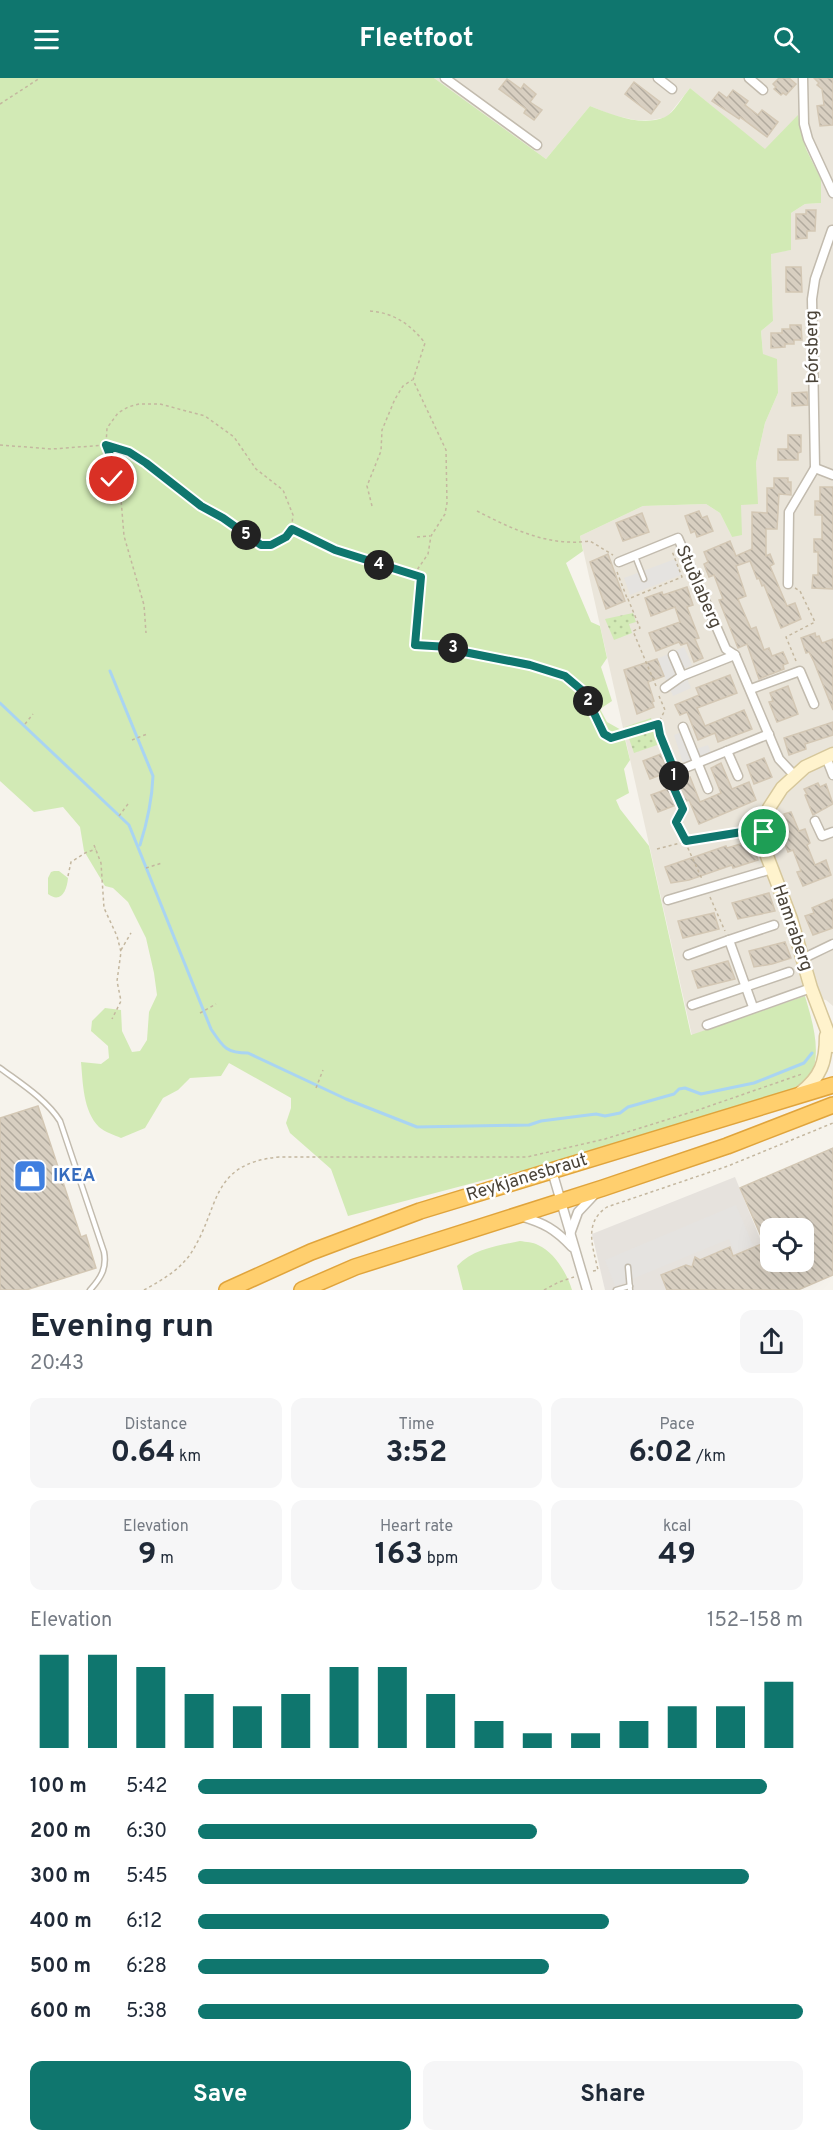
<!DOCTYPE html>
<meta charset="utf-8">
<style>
:root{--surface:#fff;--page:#f6f6f7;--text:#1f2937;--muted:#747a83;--accent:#0f766e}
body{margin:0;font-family:Overpass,sans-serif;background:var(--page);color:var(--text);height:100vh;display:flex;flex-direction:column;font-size:22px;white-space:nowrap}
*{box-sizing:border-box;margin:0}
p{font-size:20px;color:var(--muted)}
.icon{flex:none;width:33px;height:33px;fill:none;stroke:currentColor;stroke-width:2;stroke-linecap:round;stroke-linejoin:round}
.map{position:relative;height:1212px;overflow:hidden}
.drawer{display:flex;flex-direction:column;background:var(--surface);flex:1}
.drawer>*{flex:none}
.buttons{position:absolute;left:760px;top:1140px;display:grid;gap:12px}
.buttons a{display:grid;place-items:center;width:54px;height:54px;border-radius:12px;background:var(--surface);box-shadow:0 6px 24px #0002;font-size:30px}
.pin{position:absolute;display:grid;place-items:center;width:51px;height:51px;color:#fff;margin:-26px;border:3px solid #fff;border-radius:50%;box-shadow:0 2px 6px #0007}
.km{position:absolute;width:30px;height:30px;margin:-15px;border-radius:50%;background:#222;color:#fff;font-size:16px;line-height:30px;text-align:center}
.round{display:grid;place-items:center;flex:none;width:63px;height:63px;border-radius:12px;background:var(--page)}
.overview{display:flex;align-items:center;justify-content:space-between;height:102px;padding:0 30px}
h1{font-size:33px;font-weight:700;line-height:45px}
.figures{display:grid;grid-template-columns:repeat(3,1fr);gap:9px;height:102px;padding:6px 30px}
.figures div{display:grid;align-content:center;border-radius:12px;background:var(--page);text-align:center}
.figures b{font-size:30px;font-weight:700}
.figures small{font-size:16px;font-weight:400}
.figures p{font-size:16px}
.chart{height:168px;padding:12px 30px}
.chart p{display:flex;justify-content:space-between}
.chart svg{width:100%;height:108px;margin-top:6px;stroke:var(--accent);stroke-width:6}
.primary-button{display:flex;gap:12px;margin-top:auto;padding:12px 30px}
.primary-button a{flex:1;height:69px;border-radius:12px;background:var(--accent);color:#fff;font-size:24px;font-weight:700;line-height:69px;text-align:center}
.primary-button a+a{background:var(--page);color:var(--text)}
ul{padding:0 30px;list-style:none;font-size:20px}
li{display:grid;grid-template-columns:96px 72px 1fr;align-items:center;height:45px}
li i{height:15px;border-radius:8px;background:var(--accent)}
header{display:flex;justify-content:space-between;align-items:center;height:78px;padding:0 30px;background:var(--accent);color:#fff;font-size:27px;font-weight:700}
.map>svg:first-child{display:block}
</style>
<header><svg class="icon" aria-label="menu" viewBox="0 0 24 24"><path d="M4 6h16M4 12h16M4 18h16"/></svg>Fleetfoot<svg class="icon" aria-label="search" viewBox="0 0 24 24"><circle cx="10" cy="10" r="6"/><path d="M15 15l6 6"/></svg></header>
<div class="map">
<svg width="833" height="1212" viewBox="0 0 833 1212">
<defs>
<pattern id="park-dots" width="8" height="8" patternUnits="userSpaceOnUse" patternTransform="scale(1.5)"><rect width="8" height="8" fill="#d2eab5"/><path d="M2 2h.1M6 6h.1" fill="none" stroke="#b6ca9c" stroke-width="1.8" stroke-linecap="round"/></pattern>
<pattern id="building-back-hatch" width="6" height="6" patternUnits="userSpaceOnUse" patternTransform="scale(1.5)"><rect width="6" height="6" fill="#d8cfc1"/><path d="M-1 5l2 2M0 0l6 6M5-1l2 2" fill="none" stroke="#b1aa9e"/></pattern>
</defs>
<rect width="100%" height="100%" fill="#f6f3ec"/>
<path fill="#eae5da" d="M434,0h399v928l-7,-6 -21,-4 -113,40 -112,-500 63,-30 63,-2 14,9 12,24 9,-33 16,-1 -1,-40 9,-40 13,-30 -15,-39 -2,-23 12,-10 -2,-68 20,-3v-37l14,-9 16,-1v-24l-15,-30 -8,-33 -33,34 -75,-62 -23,29 -15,3h-17l-23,-5 -22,-9 -44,53z"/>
<path fill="#e6e2dd" d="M735,1099l46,113h-176l-13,-56z"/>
<g fill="#d2eab5">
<path d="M0,0h434l112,81 44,-53c22,9 52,21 75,11 9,-4 18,-21 25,-29l75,61 33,-34 8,34 15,30v24l-16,1 -14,9v37l-20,4 2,67 -12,10 2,23 14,5 1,34 -13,30 -9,40 2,41 -17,1 1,30 -10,2 -12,-24 -14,-9 -63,2 -63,30 3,15 -17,12 25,59 9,4 7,32 -6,9 11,34 -12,8 7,13 16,9 7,29 -6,9 5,24 -13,7 4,9 29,37 42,189 114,-39c7,24 17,56 6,79 -3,6 -12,12 -17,16l-273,85 -2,-5 -171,45 -17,-47 -41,-36 -4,-10 5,-15v-10l-62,-35 -8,13 -31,2 -12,12 -15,8 -18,30 -24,10c-7,-3 -16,-6 -22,-11 -16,-16 -16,-44 -18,-65l20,2 8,-6 -1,-12 -17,-15 1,-10 13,-13 16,2 1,21 10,21 8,-1 7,-11 2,-28 8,-17 -3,-22 -8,-35 -18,-36 -15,-14 -8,-2 -21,-35 -4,-24 -17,-20 -29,5 -34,-31z"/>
<path d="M54,793h5l9,7c-1,12 -7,26 -20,16v-16l3,-6z"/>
<path d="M520,1163c6,1 13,1 18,4 16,7 29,28 34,45h-109l-6,-24c16,-17 40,-20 63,-25z"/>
</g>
<g fill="url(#park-dots)">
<path d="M633,535l3,9 -7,2 3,9 -18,7 -9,-21z"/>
<path d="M651,640l9,26 -26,9 -9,-26z"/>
</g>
<g fill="#e5e3e0">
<path d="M675,481l6,16 -51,20 -6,-17z"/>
<path d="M684,569l8,18 -9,4 8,19 -18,8 -16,-37z"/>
<path d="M690,651l6,20 12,-4 3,8 -28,10 -9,-28z"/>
<path d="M736,1127l17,40 -18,7 -6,-13 -114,47 -10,-26z"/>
</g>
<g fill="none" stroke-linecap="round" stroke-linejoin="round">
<g stroke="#a9d4f2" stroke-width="3">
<path d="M110,593l43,105c-1,24 -6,47 -13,69"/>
<path d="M0,625l129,122 82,204c12,18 15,24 37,24l98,46 71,28 112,-2 12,-4 55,-7 9,2 15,-3 8,-6 46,-13 5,-5 6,-1 16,6 53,-11 50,-20 8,-10"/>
</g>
</g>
<g fill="url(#building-back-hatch)" stroke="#d3c7b4" stroke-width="1.5" fill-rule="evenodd">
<path d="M779,0h10l7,6 -10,11 -3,-2 -2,2 -7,-6 2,-2 -3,-3z"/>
<path d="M814,0h19v47l-13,1 -3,-20 7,-1 -2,-16 -5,-4 2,-2z"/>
<path d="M507,1l14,10 3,-5 12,10 -6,8 12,8 -8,10 -10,-7 2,-4 -27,-20z"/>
<path d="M634,4l26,20 -9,12 -26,-20z"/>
<path d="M733,12l15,11 -3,4 13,10 4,-5 16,12 -11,15 -27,-20 -1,2 -27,-18 7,-9 8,6z"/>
<path d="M806,132h10l-1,21h-8v7l-11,1v-25h10z"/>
<path d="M786,189h15l1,25h-16z"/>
<path d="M790,247h11l1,15h-8v4h-9v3l-14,1v-15h11v-4h8z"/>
<path d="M807,314l1,13 -16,1v-13z"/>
<path d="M788,357h13v17l-3,1v7h-20v-11h10z"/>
<path d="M774,400h14v4h3v13l-12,-1 -2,35h-11v27l4,-2 4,10 -4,2 17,40 8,-3 6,16 -20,9 -17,-43 -2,1 -3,-8 -2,1 -7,-18 -14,5 10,30 -8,3 13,30 5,-2 8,23 5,-2 3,8 11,-4 5,11 -5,2 1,4 -25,10 -12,-35 -9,4 -19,-48 4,-1 -9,-24 -5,2 -5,-13 4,-2 -4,-10 26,-11 6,15 16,-7v-37l15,1v-25h7z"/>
<path d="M820,409h13v102l-21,-1 1,-13h5v-23h-4v-13h8v-24h-7v-14h5z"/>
<path d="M699,433l3,7 5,-2 6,15 -16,6 -2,-6 -4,2 -6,-17z"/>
<path d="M642,435l7,19 -26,9 -7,-18z"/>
<path d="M608,476l17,47 -19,8 -16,-47z"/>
<path d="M687,509l6,18 -6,2 12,31 -4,1 8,19 -9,4 -7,-19 -6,2 -2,-3 -23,9 -7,-18 31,-11 -5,-15 -24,9 -6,-18 17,-6 1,3z"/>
<path d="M815,555l1,4 3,-1 3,7 11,-4v71l-19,-48 -5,-10 -3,1 -5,-15z"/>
<path d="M657,581l7,17 -16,6 6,19 -2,1 2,5 -17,7 -13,-44z"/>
<path d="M730,597l7,18 -40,15 8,18 39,-16 8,19 -34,13 -3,-9 -17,7 -11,-28 -7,3 -5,-10 24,-10 -3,-7z"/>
<path d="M788,608l10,28 -21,8 -8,-20 4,-1 -3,-8z"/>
<path d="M833,644v13l-28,9 1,5 -17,6 -5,-17z"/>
<path d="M661,676l7,18 -18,7 -7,-18z"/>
<path d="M764,680l8,19 -18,7 -7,-19z"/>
<path d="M721,685l11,26 17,-7 7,18 -57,24 -10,-24 -31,12 -7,-17 30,-11 -1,-3 10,-4 10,25 21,-9 -10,-25z"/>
<path d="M818,705l2,4 6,-3 7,20 -20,11 -8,-20 2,-1 -3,-5z"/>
<path d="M791,734l8,19 6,-2 5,14 -3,2 8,20 11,-5 5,15 -28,11 -6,-14 4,-1 -8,-21 -5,2 -6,-15 1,-1 -1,-5 2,-1 -2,-5 5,-2 -3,-9z"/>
<path d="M751,763l7,19 -25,8 -1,-3 -43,15 -18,3 -6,-16 61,-21 1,2z"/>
<path d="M769,815l6,18 -37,8 -6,-16z"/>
<path d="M833,821v29l-20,7 -8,-19 9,-3 -2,-5z"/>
<path d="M714,835l5,16 -36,9 -5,-17z"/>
<path d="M785,864l6,16 -19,6 -18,3 -5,-16z"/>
<path d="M728,883l7,18 -37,9 -6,-17z"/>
<path d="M38,1028l43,131 5,-2 10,33 -70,22h-26v-172z"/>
<path d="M833,1070v127l-35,15h-131l-6,-15 25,-10 6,2 3,-10 5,3 30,-13 3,9 31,-13 -24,-55zM771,1150h33v34h-33z"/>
</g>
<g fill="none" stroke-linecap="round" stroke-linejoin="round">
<g stroke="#c2bbae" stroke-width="7">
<g id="lane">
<path d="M635,478l9,23"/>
<path d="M0,990c20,15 46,31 60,53l44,131c3,16 -3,26 -14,38"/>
<path d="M628,1189l2,23"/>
<path d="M616,1212l14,-4"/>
</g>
</g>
<g stroke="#c2bbae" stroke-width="11">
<g id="street">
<path d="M445,0l92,67"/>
<path d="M658,0l14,11"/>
<path d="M749,0l14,12"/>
<path d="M803,0l1,46 4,15 25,54"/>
<path d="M815,390l-3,-169 3,-20 17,-49"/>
<path d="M619,484l59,-24 48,111 9,6 44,104 15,16"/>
<path d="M788,506l1,-72 26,-44 18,7"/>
<path d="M673,577l9,21"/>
<path d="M665,610l17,-12 53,-21"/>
<path d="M751,611l49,-18 14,33"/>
<path d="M683,649l25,62"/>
<path d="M727,673l11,25"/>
<path d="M826,679l7,18"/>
<path d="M680,692l89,-36"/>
<path d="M815,743l7,15 11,-4"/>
<path d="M668,822l104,-31"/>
<path d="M729,862l45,-15"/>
<path d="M688,877l41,-15 24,67"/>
<path d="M804,880l29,-14"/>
<path d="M692,927l97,-33"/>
<path d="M707,947l104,-37"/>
<path d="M552,1093l35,119"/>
<path d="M520,1138c24,7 35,13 52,31"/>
<path d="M570,1156l8,-22 16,-17"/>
</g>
</g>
<g stroke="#d6c79b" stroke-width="15">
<g id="secondary">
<path d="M833,676l-28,13 -23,21 -13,20 -5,24 3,24 5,13 19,50 20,69 22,58"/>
<path d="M800,1015c21,-16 26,-31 26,-57"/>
</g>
</g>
<g stroke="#e0a43c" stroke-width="18">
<g id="highway">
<path d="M227,1212l84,-38 109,-41 413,-126"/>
<path d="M302,1212l53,-23 248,-79 124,-42 106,-41"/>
</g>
</g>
<g stroke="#c4b79f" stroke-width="1.5" stroke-dasharray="3 3" stroke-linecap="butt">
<path d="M0,26l40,-26"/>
<path d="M370,233c24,2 40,13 55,32l-12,37 33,70 1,53 -2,11 -14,22 -3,18 -11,16 4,7v6l-6,62 34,2 15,5 66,13 35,11 19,15 21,43 6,4 47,-14"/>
<path d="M0,367l52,4 54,-4 1,-17 11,-15 10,-6 11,-3h21l45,12 29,21 22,32 27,21 10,25 -2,18 -20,12h-10l-38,-27 -22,-12 -55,-43 -17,-11 -23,-7"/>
<path d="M106,367l7,20 -1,14 9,20 3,37 20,69 2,28"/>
<path d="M372,428l-5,-20 14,-35 1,-21 13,-31 8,-13 9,-6"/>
<path d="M477,433c35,18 72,36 113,30l23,14"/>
<path d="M293,451l42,21 85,27"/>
<path d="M417,459l13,-1"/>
<path d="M617,494l10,26"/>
<path d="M795,510l5,3 15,31 -29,15 10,24"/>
<path d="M656,608l-23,-55 7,-3 -12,-29 54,-22 -10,-26"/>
<path d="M659,618l6,14 -7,14 2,11 12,29"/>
<path d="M25,646l8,-10"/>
<path d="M132,662l15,-6"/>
<path d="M673,699l-2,5 12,27 -7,13 26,57"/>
<path d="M119,738l9,-12"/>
<path d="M94,767l7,18 3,45 13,28 4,16 -4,29 4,20 -9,18"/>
<path d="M657,771l46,-12 48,-6"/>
<path d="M146,790l16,-5"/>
<path d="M68,798l3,-14 14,-9 11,-4"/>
<path d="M710,819l15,34"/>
<path d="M121,872l10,-17"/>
<path d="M200,935l16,-9"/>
<path d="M316,1010l7,-18"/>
<path d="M593,1193l5,-1c-5,-23 -15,-47 9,-63l121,-41 105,-43"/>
<path d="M144,1212c16,-9 33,-18 45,-34 32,-46 18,-92 90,-99h248l78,-18 93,-29 104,-36"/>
<path d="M544,1212l15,-8 15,-5"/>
</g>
<use href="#lane" stroke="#fff" stroke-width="4"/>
<use href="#street" stroke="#fff" stroke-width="8"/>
<use href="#secondary" stroke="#fff3cd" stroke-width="12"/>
<use href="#highway" stroke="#ffcf6e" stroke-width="15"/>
</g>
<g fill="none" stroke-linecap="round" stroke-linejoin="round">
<g stroke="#fff" stroke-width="12">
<path id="route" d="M112,401l2,-14 -8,-20 23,7 17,11 55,43 22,12 38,27h10l15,-8 6,-8 43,21 86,27 -6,68 34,2 15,5 66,13 35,11 19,16 20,42 7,4 47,-14 2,11 15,37 -4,10 12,27 -7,13 10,19 56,-9h22"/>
</g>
<use href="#route" stroke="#0f766e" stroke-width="8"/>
</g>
<defs>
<g id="shop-square" transform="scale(1.725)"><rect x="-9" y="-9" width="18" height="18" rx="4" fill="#3f7fe0" stroke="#fff"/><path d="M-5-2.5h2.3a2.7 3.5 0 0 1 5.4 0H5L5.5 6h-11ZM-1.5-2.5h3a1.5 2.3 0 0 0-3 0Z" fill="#fff"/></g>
</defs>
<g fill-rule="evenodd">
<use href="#shop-square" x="30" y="1098"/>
</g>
<g text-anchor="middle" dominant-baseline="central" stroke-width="5" stroke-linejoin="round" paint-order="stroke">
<g font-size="18" fill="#4b4439" stroke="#fff">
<text transform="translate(813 269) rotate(-91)">Þórsberg</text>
<text transform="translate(698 509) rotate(66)">Stuðlaberg</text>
<text transform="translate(792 850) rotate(71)">Hamraberg</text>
<text transform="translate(527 1100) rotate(-17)">Reykjanesbraut</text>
</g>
<g font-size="18" font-weight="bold" fill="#366cbe" stroke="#fff" text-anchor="start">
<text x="53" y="1098">IKEA</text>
</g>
</g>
</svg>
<div class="buttons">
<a><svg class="icon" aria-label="locate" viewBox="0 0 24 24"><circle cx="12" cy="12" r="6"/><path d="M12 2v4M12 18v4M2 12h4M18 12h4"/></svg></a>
</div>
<div class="pin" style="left:764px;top:754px;background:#1e9e55"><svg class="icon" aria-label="arrive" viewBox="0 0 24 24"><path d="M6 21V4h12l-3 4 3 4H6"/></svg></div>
<div class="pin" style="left:112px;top:401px;background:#d93025"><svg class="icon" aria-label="check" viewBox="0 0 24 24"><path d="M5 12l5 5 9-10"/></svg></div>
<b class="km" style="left:674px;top:698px">1</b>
<b class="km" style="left:588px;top:623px">2</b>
<b class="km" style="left:453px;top:570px">3</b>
<b class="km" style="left:379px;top:487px">4</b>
<b class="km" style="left:246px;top:457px">5</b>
</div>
<section class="drawer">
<div class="overview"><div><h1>Evening run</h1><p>20:43</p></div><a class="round"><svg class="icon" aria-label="share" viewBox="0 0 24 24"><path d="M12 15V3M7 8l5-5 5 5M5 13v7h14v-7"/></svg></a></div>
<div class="figures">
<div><p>Distance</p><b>0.64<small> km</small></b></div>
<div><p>Time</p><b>3:52</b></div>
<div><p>Pace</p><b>6:02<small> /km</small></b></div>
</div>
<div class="figures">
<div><p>Elevation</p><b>9<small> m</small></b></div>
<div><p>Heart rate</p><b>163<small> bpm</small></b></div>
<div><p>kcal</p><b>49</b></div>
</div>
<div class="chart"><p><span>Elevation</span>152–158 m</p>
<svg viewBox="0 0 160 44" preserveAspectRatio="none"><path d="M5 44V6M15 44V6M25 44V11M35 44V22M45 44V27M55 44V22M65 44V11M75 44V11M85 44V22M95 44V33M105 44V38M115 44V38M125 44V33M135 44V27M145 44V27M155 44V17"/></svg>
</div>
<ul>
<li><b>100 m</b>5:42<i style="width:94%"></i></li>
<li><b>200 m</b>6:30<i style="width:56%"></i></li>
<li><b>300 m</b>5:45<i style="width:91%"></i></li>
<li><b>400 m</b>6:12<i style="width:68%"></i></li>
<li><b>500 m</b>6:28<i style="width:58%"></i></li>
<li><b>600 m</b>5:38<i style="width:100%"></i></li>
</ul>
<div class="primary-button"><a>Save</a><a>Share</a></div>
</section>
